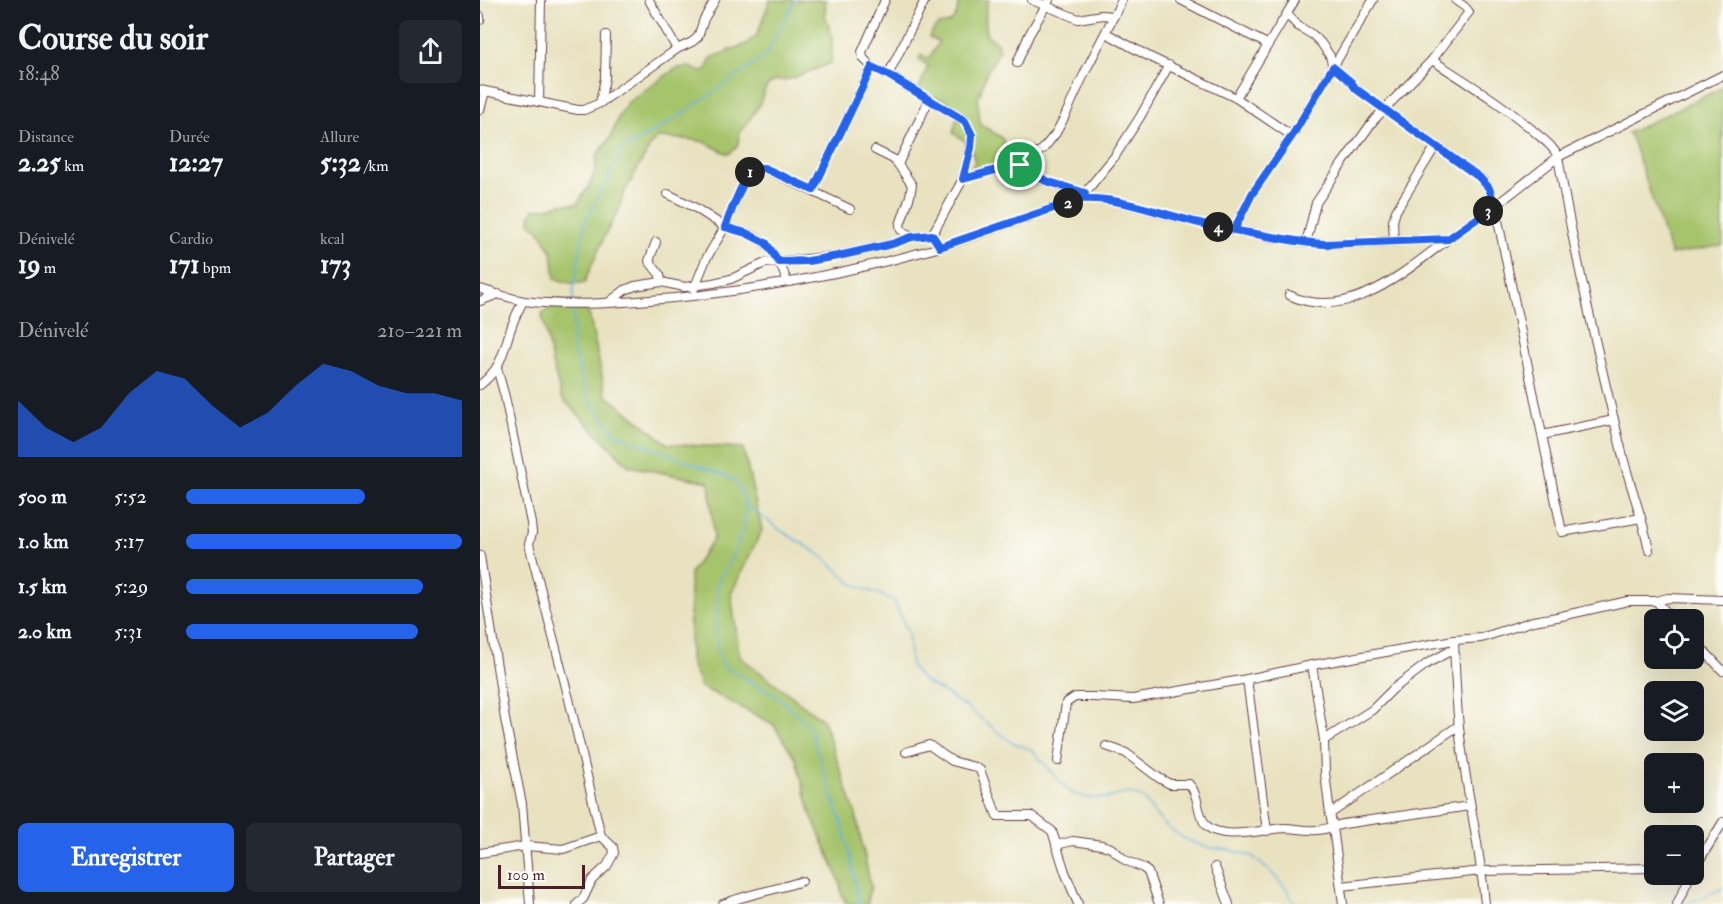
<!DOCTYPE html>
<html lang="fr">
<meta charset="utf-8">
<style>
:root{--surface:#171b24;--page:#242831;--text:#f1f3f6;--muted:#9ea1a6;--accent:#2563eb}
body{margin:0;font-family:"IM FELL Double Pica",serif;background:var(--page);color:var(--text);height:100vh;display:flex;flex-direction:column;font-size:22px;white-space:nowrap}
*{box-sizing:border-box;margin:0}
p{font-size:20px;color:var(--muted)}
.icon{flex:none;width:33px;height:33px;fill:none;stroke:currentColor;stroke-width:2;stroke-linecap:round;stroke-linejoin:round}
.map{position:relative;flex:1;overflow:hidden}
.side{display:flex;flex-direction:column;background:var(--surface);width:480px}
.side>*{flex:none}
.fabs{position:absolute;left:1164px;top:609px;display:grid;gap:12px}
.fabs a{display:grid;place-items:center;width:60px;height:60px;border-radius:9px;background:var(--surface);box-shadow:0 6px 24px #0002;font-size:30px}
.scale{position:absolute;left:18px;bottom:15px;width:87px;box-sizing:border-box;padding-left:6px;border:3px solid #4a1f2b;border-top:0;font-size:16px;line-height:21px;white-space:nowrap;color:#4a1f2b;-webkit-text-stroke:4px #fdfcf7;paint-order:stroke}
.pin{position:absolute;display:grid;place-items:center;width:51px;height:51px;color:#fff;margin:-26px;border:3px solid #fff;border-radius:50%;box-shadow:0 2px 6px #0007}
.km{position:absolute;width:30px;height:30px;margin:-15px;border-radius:50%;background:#222;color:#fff;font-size:16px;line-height:30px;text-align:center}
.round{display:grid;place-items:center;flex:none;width:63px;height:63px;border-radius:9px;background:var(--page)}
.overview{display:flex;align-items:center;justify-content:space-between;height:102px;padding:0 18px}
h1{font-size:33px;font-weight:800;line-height:45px}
.stats{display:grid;grid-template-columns:repeat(3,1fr);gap:9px;height:102px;padding:6px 18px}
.stats div{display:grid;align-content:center}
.stats b{font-size:26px;font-weight:800}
.stats small{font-size:16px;font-weight:400}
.stats p{font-size:16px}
.chart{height:168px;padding:12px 18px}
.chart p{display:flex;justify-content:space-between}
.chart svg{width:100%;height:108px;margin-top:6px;fill:var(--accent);opacity:.7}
.action{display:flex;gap:12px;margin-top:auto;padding:12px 18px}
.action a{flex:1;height:69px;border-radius:9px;background:var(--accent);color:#fff;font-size:24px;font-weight:800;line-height:69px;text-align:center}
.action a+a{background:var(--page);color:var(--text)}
ul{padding:0 18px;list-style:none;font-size:20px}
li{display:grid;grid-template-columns:96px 72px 1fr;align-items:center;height:45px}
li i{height:15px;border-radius:8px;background:var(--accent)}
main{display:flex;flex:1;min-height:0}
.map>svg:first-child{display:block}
</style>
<main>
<section class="side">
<div class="overview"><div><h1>Course du soir</h1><p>18:48</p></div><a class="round"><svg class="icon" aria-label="share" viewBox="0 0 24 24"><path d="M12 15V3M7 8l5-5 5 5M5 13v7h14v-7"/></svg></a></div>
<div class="stats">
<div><p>Distance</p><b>2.25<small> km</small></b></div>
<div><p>Durée</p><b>12:27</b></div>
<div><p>Allure</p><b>5:32<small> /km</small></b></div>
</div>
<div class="stats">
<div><p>Dénivelé</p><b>19<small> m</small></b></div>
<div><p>Cardio</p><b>171<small> bpm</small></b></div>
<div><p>kcal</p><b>173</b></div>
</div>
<div class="chart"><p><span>Dénivelé</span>210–221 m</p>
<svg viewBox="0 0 160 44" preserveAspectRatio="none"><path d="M0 44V21L10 32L20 38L30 32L40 18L50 9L60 12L70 23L80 32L90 26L100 15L110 6L120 9L130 15L140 18L150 18L160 21V44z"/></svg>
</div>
<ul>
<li><b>500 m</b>5:52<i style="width:65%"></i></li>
<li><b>1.0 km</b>5:17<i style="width:100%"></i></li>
<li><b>1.5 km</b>5:29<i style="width:86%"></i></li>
<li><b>2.0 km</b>5:31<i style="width:84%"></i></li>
</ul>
<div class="action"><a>Enregistrer</a><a>Partager</a></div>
</section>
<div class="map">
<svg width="1243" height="904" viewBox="0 0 1243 904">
<rect width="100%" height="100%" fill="#fdfcf7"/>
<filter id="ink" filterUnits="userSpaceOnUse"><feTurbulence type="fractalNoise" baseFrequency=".0167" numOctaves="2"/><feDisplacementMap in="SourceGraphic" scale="12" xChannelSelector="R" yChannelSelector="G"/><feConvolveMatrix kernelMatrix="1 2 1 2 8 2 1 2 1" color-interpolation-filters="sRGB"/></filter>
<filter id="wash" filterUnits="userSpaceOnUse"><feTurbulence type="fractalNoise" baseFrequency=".008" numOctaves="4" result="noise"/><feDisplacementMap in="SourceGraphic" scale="24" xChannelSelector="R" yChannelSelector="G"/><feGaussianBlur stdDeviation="1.35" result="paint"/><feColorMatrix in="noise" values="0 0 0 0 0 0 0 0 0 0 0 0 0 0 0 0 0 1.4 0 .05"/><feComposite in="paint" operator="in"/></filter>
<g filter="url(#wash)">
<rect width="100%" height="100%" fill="#e8e2c0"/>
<g fill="#a6c46c" stroke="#78724c" stroke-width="1.5">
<path d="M290,0h56l-1,15 7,21v15l-1,12 -38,15 -9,2h-8l-8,5 -3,4 -6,17 -19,27 -3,14 -8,7c-8,-3 -15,-7 -22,-11 -8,-4 -40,-5 -50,-5l-5,5 -29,52 -5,17 -11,19 -23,52h-14l-15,-4 -3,-27 -13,-22 -9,-8 1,-9 4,-4 13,-1 12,-4h17l12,-18 6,-15 2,-16 14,-18 7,-19 9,-15 48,-34 13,-3 13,6 5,-2 5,-12 35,-14 11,-9z"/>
<path d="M479,0h30c-6,13 -2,20 -3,34l11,9 2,9 -12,20 -9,28 2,24 22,14 11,24 -27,6 -17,5 6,-12 -6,-17 -16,-11 4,-16 -6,-12 -7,-5 -13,-3 -12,-8 9,-24 -9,-5 2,-5 8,3 10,-16 -10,-5c3,-5 5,-10 10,-12 7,-3 4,1 10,-2 8,-4 9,-15 10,-23z"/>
<path d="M1243,87v158l-52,10 -39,-116 -4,-6z"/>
<path d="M72,307c13,0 27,-2 37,7l17,81 62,49 75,4 19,82 -31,64 9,63 83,63 33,95 15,72 -3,9v8h-21l-5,-8 -2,-13 -7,-18 -22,-50 -15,-56 -23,-35 -72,-37 -11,-26v-88l24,-35 -5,-56 -80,-16 -67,-68 -10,-35 -10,-49z"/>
</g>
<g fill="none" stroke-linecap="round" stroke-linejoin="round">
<g stroke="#64b4df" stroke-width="1.5">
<path d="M93,302v-9l12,-71 37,-72 51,-30 92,-63 30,-57"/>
<path d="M93,307v41l15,50 28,36 117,45 9,14 4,14 -3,22 -8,22 -18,33v66l7,16 54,31 31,29 33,99 8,31 9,48"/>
<path d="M267,507l5,2 31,23 33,20 13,10 23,22 42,16 14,33 3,33 11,14 21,12 26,17 42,33 21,8 39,43 16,5h20l22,-5 10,3 6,4 8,12 14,15 16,11 22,9 25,3 22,6 20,17 16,18 6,13"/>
<path d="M1202,903h6l35,-15"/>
</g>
</g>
</g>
<g filter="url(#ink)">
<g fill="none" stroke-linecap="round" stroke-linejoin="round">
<g stroke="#623c41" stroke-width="10">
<g id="minor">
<path d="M169,0l28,49"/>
<path d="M405,0l-23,52 1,6 9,9 16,8 77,46 7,14 -1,13 -8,31"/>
<path d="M552,0l46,19 24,-4 12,1"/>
<path d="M701,0l86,44"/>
<path d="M807,14l11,12 15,9 8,8 9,13 3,11 18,15 5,7 124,88 9,11 6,18 67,326 79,-14"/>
<path d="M0,16v4"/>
<path d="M626,33l42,23 88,42 56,38"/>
<path d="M952,60c36,23 72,45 104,73 9,8 17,13 22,24 17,101 41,201 65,300 8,32 20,62 26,93"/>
<path d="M537,63l12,-28 20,-35"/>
<path d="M408,75l37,-75"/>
<path d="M0,90l98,20h6l16,-7 77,-54 15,-7 6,-5 6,-18 11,-19"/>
<path d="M756,98l59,-98"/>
<path d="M59,102l2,-102"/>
<path d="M120,103l5,-25 1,-43"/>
<path d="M0,110l5,-19"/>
<path d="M395,150l20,10 17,25 -2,11 -10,29 1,5 11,7"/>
<path d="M418,164l31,-64"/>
<path d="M540,165l25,16 40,12"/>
<path d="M333,190l59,-123"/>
<path d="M188,194l26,13 31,20 17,-41 9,-15 12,-3 87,41"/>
<path d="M600,199l35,-43 25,-39 29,-52"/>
<path d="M754,230l18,-36 40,-58 81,-136"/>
<path d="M176,242l-7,19 11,14 1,7"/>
<path d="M914,242l-1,-21 3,-10 39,-64"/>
<path d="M826,243l10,-40 26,-39 32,-44 58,-60 37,-48 -4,-5 -10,-7"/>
<path d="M0,289c14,4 29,9 44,12 37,5 76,3 114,0 100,-7 203,-26 299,-53 49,-14 95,-34 143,-49 38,-2 71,13 108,21 39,9 78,16 118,23l19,1 42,-1 81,-4 47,-33 63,-49 165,-82"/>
<path d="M214,289l12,-30 19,-32c38,8 49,19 62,54"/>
<path d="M809,295c58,28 114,-22 158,-55"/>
<path d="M0,301l18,-7"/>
<path d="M128,303l17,-13 10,-4 26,-4 24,5 28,-4 18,-4 34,-16 73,-7 54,-12 20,-7 20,-2 31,-56 33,-9 24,-5 23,-16 13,-16 9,-17 21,-46 36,-70"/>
<path d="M17,368l8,29 26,126 1,10 -3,11 40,155 32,137 12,11 1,6 -7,13 -15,14 -9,19 -6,5"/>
<path d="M0,385c26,-20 23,-40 35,-67 2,-6 6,-12 8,-17"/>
<path d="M1062,435l72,-15"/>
<path d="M0,556l25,163 17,85 8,100"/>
<path d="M1176,601l18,19"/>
<path d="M974,640c1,29 2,58 5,87 6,59 21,117 26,177"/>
<path d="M1214,640l29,31"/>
<path d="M767,679l20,152"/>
<path d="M844,740l-12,-75 142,-25 27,-2 52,-17 24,-4 71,-16h28l12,-3 55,2"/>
<path d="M626,746l20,7 33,25 11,6h19c11,11 7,31 18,42 16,15 57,3 77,2 11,0 22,3 32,2 10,0 18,-4 27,-6l127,-18"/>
<path d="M426,752l23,-7 23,16 23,6 5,3 17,46h35l20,15 13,41 13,32"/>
<path d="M578,761l8,-58 9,-6h19l39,2 114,-20 65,-14"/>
<path d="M850,814l-5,-41 -1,-33 48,-30 21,-21 35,-26 26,-14"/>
<path d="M576,845l17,-4 29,4 9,3 14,12 18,8 5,4 11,32"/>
<path d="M0,853l46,-7 37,3 38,-13"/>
<path d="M735,867l14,37"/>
<path d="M1214,869l29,-47"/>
<path d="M861,886l141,-15 172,-3"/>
<path d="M243,904c25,-10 53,-14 79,-23"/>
<path d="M863,904l-10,-77 -3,-13 128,-88"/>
<path d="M1197,904l14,-30"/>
</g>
</g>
<use href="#minor" stroke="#fff" stroke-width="8"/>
</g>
</g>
<g fill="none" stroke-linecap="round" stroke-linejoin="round" filter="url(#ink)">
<g stroke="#fff" stroke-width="12">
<path id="route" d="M540,165l-24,5 -33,9 8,-31 1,-13 -7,-14 -77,-46 -16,-8 -59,123 -49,-22c-4,0 -7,-1 -10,1 -10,6 -24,46 -29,58l21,6 20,10 13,19 29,-1 30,-5 54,-12 20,-7 20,-2 8,12 140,-48c36,-2 69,11 104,20 23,7 48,11 72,15 23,4 46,9 69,10l123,-5 47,-33 -6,-18 -10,-11 -123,-88 -5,-7 -18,-15 -41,69 -40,58 -18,36c-16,-3 -33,-6 -50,-11 -35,-9 -68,-22 -104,-20l5,-6 -39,-12 -26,-16"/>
</g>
<use href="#route" stroke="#2563eb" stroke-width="8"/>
</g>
</svg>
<div class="fabs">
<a><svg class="icon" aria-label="locate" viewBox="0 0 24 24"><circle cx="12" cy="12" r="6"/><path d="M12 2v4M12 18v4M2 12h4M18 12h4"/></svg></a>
<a><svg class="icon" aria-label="layers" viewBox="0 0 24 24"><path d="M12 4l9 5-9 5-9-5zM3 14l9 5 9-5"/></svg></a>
<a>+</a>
<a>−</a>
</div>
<div class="scale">100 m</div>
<div class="pin" style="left:540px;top:165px;background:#1e9e55"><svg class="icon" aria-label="arrive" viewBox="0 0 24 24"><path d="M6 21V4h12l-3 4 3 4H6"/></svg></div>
<b class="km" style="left:270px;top:172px">1</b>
<b class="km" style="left:588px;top:203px">2</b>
<b class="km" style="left:1008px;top:211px">3</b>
<b class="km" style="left:738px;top:227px">4</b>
</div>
</main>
